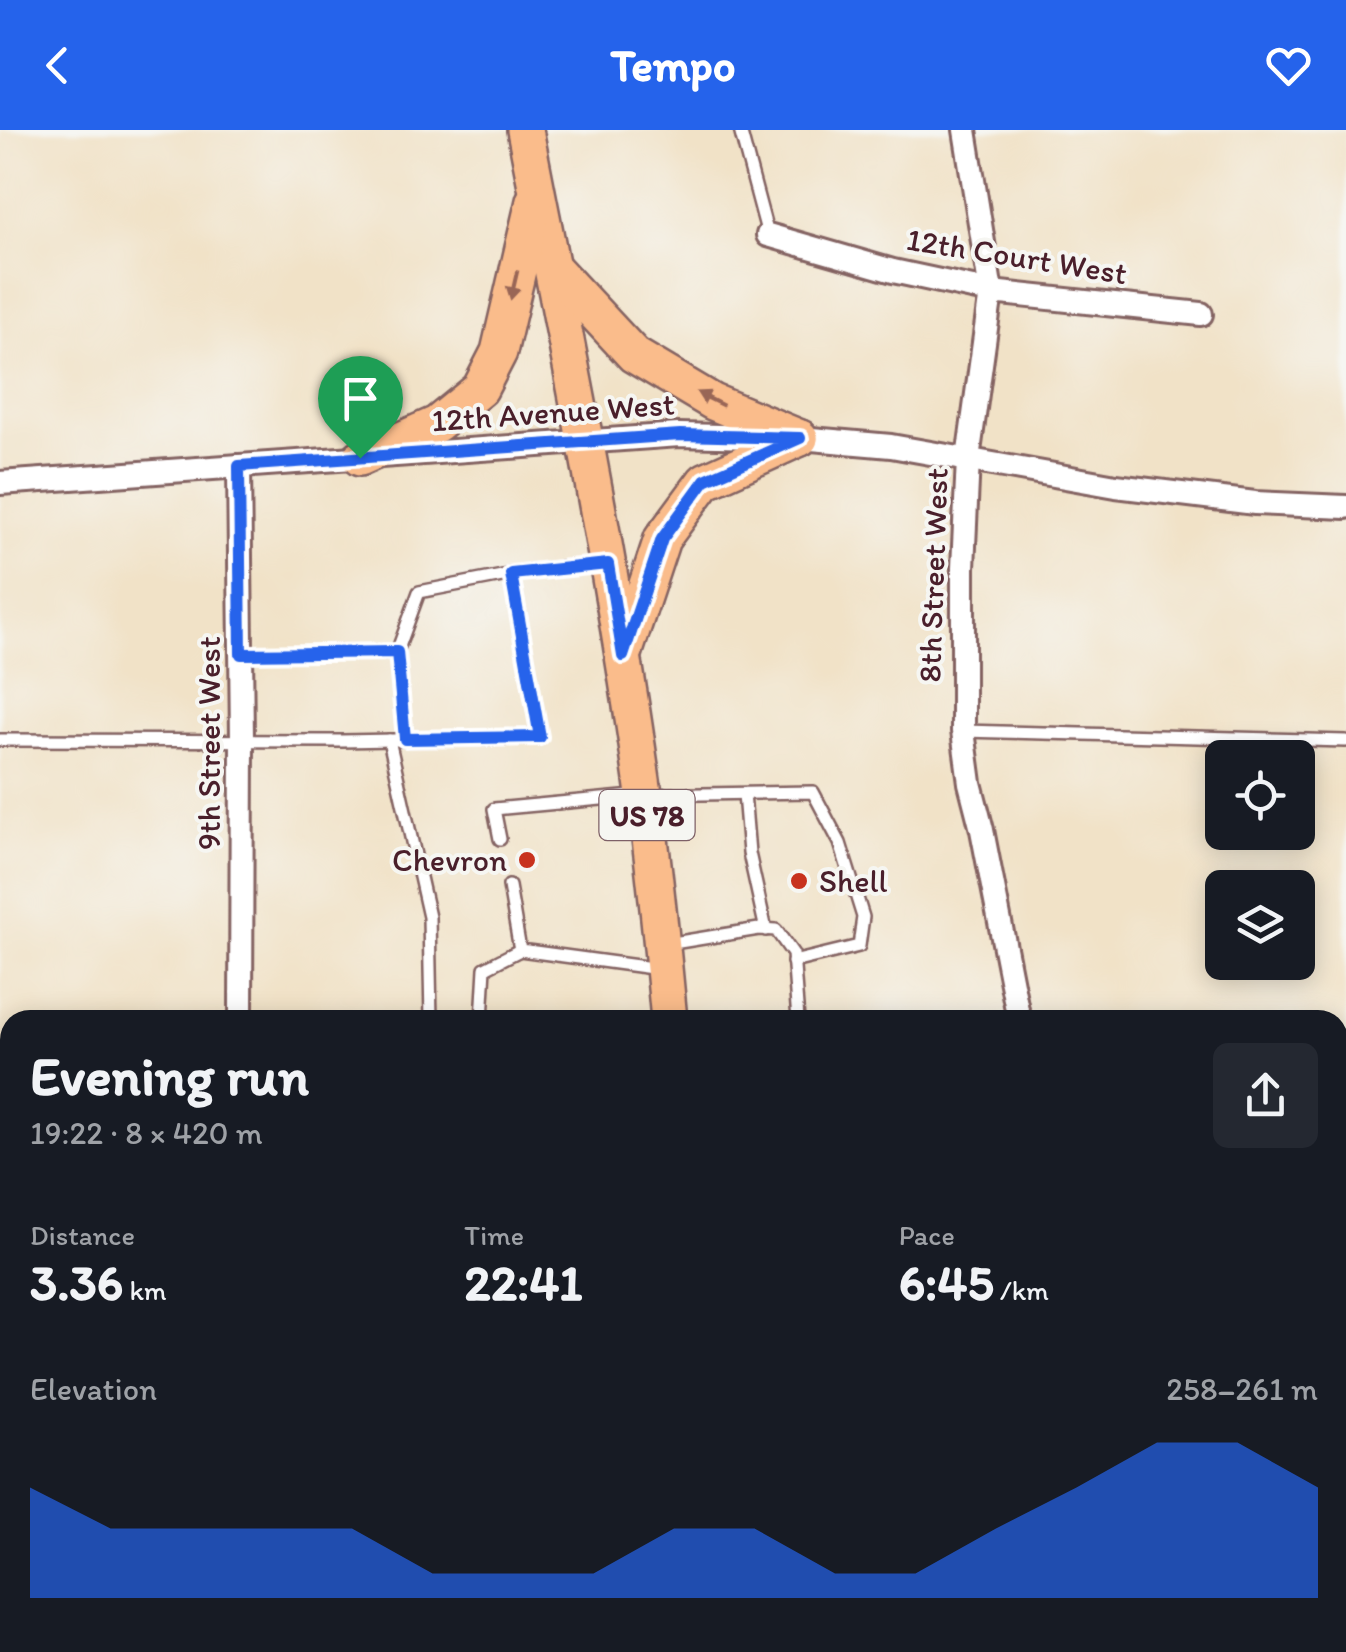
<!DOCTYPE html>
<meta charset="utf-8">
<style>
:root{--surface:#171b24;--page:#242831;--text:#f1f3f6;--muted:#9ea1a6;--accent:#2563eb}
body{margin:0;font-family:Itim,sans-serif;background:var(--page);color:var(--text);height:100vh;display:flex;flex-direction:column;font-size:38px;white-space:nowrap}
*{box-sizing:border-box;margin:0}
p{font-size:32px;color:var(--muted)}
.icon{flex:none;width:55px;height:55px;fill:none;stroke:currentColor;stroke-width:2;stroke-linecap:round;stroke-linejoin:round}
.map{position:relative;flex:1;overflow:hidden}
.panel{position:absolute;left:0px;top:880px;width:1348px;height:642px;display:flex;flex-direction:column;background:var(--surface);border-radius:30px 30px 0 0;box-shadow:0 5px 25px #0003}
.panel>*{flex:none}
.buttons{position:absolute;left:1205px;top:610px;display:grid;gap:20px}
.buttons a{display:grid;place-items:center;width:110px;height:110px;border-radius:15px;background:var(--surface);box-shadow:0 5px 25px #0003;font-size:50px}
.pin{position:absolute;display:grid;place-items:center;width:85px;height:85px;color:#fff;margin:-102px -42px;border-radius:50% 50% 50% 0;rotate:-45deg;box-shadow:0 0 10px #0007}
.pin .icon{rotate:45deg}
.round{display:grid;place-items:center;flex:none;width:105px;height:105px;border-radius:15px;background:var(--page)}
.overview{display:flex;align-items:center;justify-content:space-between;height:170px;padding:0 30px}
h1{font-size:55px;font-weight:700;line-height:75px}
.figures{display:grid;grid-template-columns:repeat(3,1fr);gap:15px;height:170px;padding:10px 30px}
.figures div{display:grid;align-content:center}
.figures b{font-size:50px;font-weight:700}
.figures small{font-size:28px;font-weight:400}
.figures p{font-size:28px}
.chart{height:280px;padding:20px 30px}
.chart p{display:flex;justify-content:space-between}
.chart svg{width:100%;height:180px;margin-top:10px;fill:var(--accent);opacity:.7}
header{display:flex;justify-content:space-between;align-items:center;height:130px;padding:0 30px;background:var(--accent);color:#fff;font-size:45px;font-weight:700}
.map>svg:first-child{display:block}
</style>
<header><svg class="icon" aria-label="back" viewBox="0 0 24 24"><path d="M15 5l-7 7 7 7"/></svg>Tempo<svg class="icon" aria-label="heart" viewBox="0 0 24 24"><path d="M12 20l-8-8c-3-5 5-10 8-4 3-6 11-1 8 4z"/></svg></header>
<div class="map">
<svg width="1346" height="1522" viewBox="0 0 1346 1522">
<rect width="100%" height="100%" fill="#f6f6f2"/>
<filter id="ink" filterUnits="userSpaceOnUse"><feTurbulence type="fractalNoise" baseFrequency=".01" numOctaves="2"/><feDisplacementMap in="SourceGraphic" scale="20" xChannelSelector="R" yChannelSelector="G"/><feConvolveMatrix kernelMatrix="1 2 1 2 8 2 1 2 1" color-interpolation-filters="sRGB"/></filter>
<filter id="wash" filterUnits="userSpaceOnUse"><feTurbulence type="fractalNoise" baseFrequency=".0048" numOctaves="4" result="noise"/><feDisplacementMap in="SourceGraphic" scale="40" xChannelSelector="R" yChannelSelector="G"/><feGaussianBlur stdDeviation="2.25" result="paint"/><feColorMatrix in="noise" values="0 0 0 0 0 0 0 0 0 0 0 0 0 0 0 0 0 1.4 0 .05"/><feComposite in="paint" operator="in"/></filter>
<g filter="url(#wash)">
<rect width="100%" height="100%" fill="#f1e2c7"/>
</g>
<g filter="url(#ink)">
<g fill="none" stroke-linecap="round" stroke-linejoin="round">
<g stroke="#846362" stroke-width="16">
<g id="service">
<path d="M740,0l28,105"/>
<path d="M397,522l22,-60 99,-19 85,-9"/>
<path d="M241,524l156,-2 8,87"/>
<path d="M963,601l383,10"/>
<path d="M0,610l342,1 198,-4 -29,-163"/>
<path d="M389,610l40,177 2,103"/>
<path d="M744,664l5,59 17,77"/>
<path d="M500,709l-6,-30 150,-14 169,-3 27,51 23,74 -4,29 -66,16"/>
<path d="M509,756l11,64 140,19"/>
<path d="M667,814l92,-15 17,1 17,24 5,66"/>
<path d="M482,890l3,-52 35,-18"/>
</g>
</g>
<g stroke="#846362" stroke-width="28">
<g id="minor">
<path d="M965,0l26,162 -23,167 -5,109v163l7,52 12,47 37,190"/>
<path d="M768,105l125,36 98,21 210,22"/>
<path d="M239,336l3,273 -1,281"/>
<path d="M0,353l679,-48 121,3 91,8 225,40 139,17 91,4"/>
<path d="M0,934h10"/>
<path d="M1338,946h8"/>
</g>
</g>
<g stroke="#846362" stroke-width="40">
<g id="primary">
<path d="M525,0c43,221 88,441 119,664 11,75 18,151 25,226"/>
<path d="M552,137l82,88 79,47 87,36"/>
<path d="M360,328l77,-34 43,-35 19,-37 35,-151"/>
<path d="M625,521l37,-112 43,-58 95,-43"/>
<path d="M659,1512v10"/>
<path d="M712,1512l1,10"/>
</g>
</g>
<g stroke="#846362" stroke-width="48">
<g id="motorway">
<path d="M1338,1348l8,1"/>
<path d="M0,1437l10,-4"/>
</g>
</g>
<use href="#service" stroke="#fff" stroke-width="11"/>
<use href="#minor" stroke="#fff" stroke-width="22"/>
<use href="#primary" stroke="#fabc8b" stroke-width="35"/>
<use href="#motorway" stroke="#fabc8b" stroke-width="42"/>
</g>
<defs><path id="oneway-solid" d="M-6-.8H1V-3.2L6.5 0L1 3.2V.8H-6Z" transform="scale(2.5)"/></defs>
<g fill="#996656">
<use href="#oneway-solid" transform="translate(514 155) rotate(103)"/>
<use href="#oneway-solid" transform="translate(710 269) rotate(-153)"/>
</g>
</g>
<g fill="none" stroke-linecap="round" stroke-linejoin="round" filter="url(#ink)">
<g stroke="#fff" stroke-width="20">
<path id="route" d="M680,305l120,3 -95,42 -43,59 -39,117 -15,-92 -97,10 29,163 -135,2 -8,-87 -156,2 -2,-188z"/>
</g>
<use href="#route" stroke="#2563eb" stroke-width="12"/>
</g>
<g fill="#c8321e" stroke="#f6f6f2" stroke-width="4">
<circle cx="527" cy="730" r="10"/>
<circle cx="799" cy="751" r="10"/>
</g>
<g text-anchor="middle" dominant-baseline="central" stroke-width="8" stroke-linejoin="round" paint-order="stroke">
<rect fill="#f6f6f2" stroke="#7e6067" stroke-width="2.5" x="599.5" y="660" width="95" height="50" rx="8"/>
<g font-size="30" font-weight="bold" fill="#4a1f2b">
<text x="647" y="685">US 78</text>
</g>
<g font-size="32" fill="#4a1f2b" stroke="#f6f6f2">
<text transform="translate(1017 126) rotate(9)">12th Court West</text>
<text transform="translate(553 282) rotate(-4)">12th Avenue West</text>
<text transform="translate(933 445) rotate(-88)">8th Street West</text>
<text transform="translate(209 613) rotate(-90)">9th Street West</text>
</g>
<g font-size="32" fill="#4a1f2b" stroke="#f6f6f2" text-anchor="end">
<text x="507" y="730">Chevron</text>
<text x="819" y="751" text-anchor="start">Shell</text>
</g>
</g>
</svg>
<div class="buttons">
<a><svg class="icon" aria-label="locate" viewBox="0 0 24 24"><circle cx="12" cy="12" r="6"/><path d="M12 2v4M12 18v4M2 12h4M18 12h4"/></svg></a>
<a><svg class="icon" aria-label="layers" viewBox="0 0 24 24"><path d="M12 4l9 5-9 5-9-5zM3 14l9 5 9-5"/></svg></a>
</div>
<div class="pin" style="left:360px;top:328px;background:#1e9e55"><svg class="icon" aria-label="arrive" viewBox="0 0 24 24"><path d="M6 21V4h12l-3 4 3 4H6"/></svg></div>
<section class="panel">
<div class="overview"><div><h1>Evening run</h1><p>19:22 · 8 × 420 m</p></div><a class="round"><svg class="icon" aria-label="share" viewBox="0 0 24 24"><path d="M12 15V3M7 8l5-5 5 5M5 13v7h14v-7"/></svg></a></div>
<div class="figures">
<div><p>Distance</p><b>3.36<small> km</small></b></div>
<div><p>Time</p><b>22:41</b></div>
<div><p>Pace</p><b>6:45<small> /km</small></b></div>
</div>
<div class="chart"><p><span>Elevation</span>258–261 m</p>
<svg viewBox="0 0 160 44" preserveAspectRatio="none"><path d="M0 44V17L10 27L20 27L30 27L40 27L50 38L60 38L70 38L80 27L90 27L100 38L110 38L120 27L130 17L140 6L150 6L160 17V44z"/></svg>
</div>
</section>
</div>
